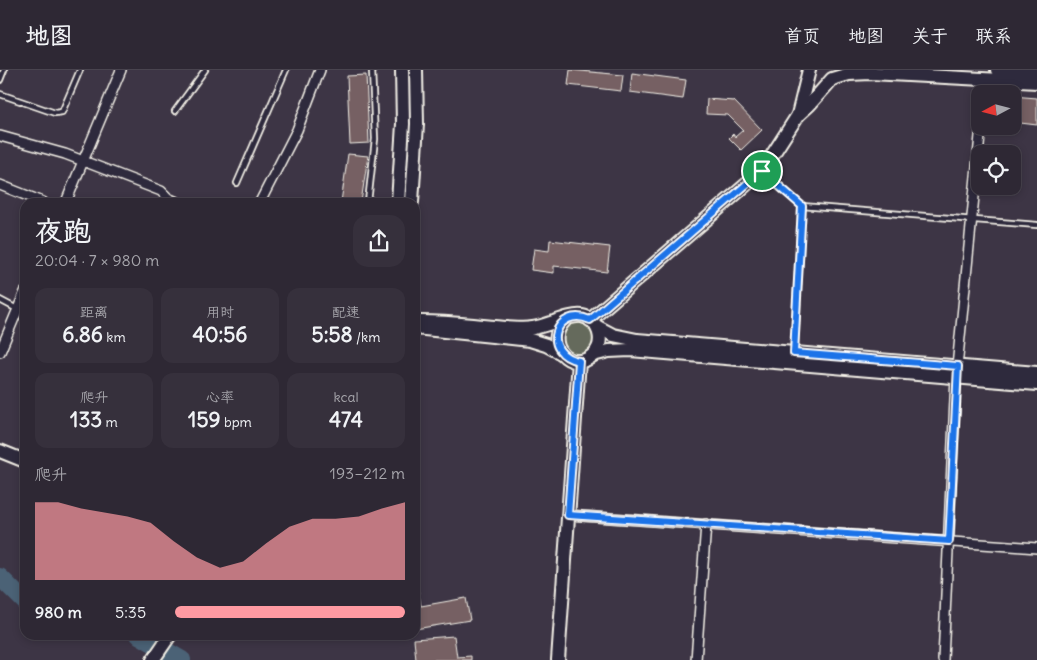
<!DOCTYPE html>
<html lang="zh">
<meta charset="utf-8">
<style>
:root{--surface:#2e2834;--page:#36303c;--text:#f1f3f6;--muted:#a7a6ac;--line:#49444f;--accent:#ff9aa2}
body{margin:0;font-family:Delius,"LXGW WenKai TC",sans-serif;background:var(--page);color:var(--text);height:100vh;display:flex;flex-direction:column;font-size:19px;white-space:nowrap}
*{box-sizing:border-box;margin:0}
p{font-size:16px;color:var(--muted)}
.icon{flex:none;width:28px;height:28px;fill:none;stroke:currentColor;stroke-width:2;stroke-linecap:round;stroke-linejoin:round}
.map{position:relative;flex:1;overflow:hidden}
.panel{position:absolute;left:20px;top:128px;width:400px;height:442px;display:flex;flex-direction:column;background:var(--surface);border-radius:15px;box-shadow:0 2px 8px #0003,0 0 0 1px var(--line)}
.panel>*{flex:none}
.needle{width:32px;rotate:263deg}
.buttons{position:absolute;left:971px;top:15px;display:grid;gap:10px}
.buttons a{display:grid;place-items:center;width:50px;height:50px;border-radius:10px;background:var(--surface);box-shadow:0 2px 8px #0003,0 0 0 1px var(--line);font-size:25px}
.pin{position:absolute;display:grid;place-items:center;width:42px;height:42px;color:#fff;margin:-21px;border:2px solid #fff;border-radius:50%;box-shadow:0 1px 5px #0007}
.round{display:grid;place-items:center;flex:none;width:52px;height:52px;border-radius:15px;background:var(--page)}
.summary{display:flex;align-items:center;justify-content:space-between;height:85px;padding:0 15px}
h1{font-size:28px;font-weight:700;line-height:38px}
.stats{display:grid;grid-template-columns:repeat(3,1fr);gap:8px;height:85px;padding:5px 15px}
.stats div{display:grid;align-content:center;border-radius:12px;background:var(--page);text-align:center}
.stats b{font-size:21px;font-weight:700}
.stats small{font-size:14px;font-weight:400}
.stats p{font-size:14px}
.chart{height:140px;padding:10px 15px}
.chart p{display:flex;justify-content:space-between}
.chart svg{width:100%;height:90px;margin-top:5px;fill:var(--accent);opacity:.7}
ul{padding:0 15px;list-style:none;font-size:16px}
li{display:grid;grid-template-columns:80px 60px 1fr;align-items:center;height:38px}
li i{height:12px;border-radius:6px;background:var(--accent)}
header{display:flex;align-items:center;gap:30px;box-sizing:border-box;height:70px;padding:0 25px;background:var(--surface);border-bottom:1px solid var(--line)}
header strong{font-size:24px}
nav{display:flex;gap:28px;margin-inline-start:auto;font-size:18px}
.map>svg:first-child{display:block}
</style>
<header>
<strong>地图</strong>
<nav><a>首页</a><a>地图</a><a>关于</a><a>联系</a></nav>
</header>
<div class="map">
<svg width="1037" height="590" viewBox="0 0 1037 590">
<rect width="100%" height="100%" fill="#3d3545"/>
<filter id="ink" filterUnits="userSpaceOnUse"><feTurbulence type="fractalNoise" baseFrequency=".02" numOctaves="2"/><feDisplacementMap in="SourceGraphic" scale="10" xChannelSelector="R" yChannelSelector="G"/><feConvolveMatrix kernelMatrix="1 2 1 2 8 2 1 2 1" color-interpolation-filters="sRGB"/></filter>
<g filter="url(#ink)">
<circle fill="#656a5c" stroke="#acaea2" cx="578" cy="269" r="16"/>
<g fill="none" stroke-linecap="round" stroke-linejoin="round">
<g stroke="#4b6276" stroke-width="18">
<path d="M0,507l25,25"/>
<path d="M139,565l43,25"/>
</g>
</g>
<g fill="#766163" stroke="#f4f1e8">
<path d="M570,0l53,5 -2,16 -53,-6z"/>
<path d="M632,3l54,7 -3,19 -53,-7z"/>
<path d="M366,5l3,68 -19,1 -3,-68z"/>
<path d="M1012,26l25,2v27l-25,-3z"/>
<path d="M707,29l27,2 28,29 -21,20 -12,-12 4,-4 2,3 8,-7 -15,-15 -22,-1z"/>
<path d="M348,84l20,2 -7,46h-20z"/>
<path d="M550,170l60,7 -3,25 -53,-6v7l-23,-3 3,-21 15,2z"/>
<path d="M415,500l6,36 45,-8 4,22 -55,9z"/>
<path d="M454,566l3,21 14,-1v4h-55l-2,-21z"/>
</g>
<g fill="none" stroke-linecap="round" stroke-linejoin="round">
<g stroke="#f4f1e8" stroke-width="8">
<g id="lane">
<path d="M0,10l4,-10"/>
<path d="M0,24l55,19 7,-1 18,-42"/>
<path d="M175,41l30,-41"/>
<path d="M763,102l39,34 235,19"/>
<path d="M237,113l49,-113"/>
<path d="M368,132l7,-63 -3,-69"/>
<path d="M0,230l17,9"/>
<path d="M794,282l8,-146"/>
</g>
</g>
<g stroke="#f4f1e8" stroke-width="12">
<g id="street">
<path d="M983,24l2,-15"/>
<path d="M0,66l65,18 96,37 7,7 9,4"/>
<path d="M0,115l43,17"/>
<path d="M66,132l55,-132"/>
<path d="M260,132l37,-72 23,-60"/>
<path d="M0,282l25,-60"/>
<path d="M568,445l469,33"/>
<path d="M696,590l10,-136"/>
<path d="M943,590l13,-283 25,-251"/>
</g>
</g>
<g stroke="#f4f1e8" stroke-width="16">
<g id="secondary">
<path d="M997,0l40,2"/>
<path d="M798,45l11,-45"/>
<path d="M398,132l5,-78 -1,-54"/>
<path d="M412,132l5,-78 -1,-54"/>
<path d="M590,250l172,-149 36,-56 12,-11 22,-25 17,-5 22,-1 166,9"/>
<path d="M415,252c27,-1 54,3 80,5 13,1 26,3 38,1 14,-2 37,-14 49,-12 17,3 24,27 11,39 -22,20 -51,-12 -28,-35"/>
<path d="M596,256l17,9 24,5 400,33"/>
<path d="M415,258l115,12 16,5 15,8"/>
<path d="M593,285l16,-4 21,-1 407,34"/>
<path d="M0,381l25,10"/>
<path d="M153,590l17,-25"/>
<path d="M558,590l21,-299"/>
</g>
</g>
<use href="#lane" stroke="#2f2a3d" stroke-width="4.5"/>
<use href="#street" stroke="#2f2a3d" stroke-width="9"/>
<use href="#secondary" stroke="#2f2a3d" stroke-width="12"/>
</g>
</g>
<g fill="none" stroke-linecap="round" stroke-linejoin="round" filter="url(#ink)">
<g stroke="#fff" stroke-width="10">
<path id="route" d="M762,101l40,35 -8,147 164,13 -9,175 -381,-26 11,-154c-39,-7 -24,-56 11,-41z"/>
</g>
<use href="#route" stroke="#1a73e8" stroke-width="6"/>
</g>
</svg>
<div class="buttons">
<a><svg class="needle" viewBox="-14 -14 28 28"><path d="M0-13l5 13h-10z" fill="#e53935"/><path d="M0 13l5-13h-10z" fill="#a7a6ac"/></svg></a>
<a><svg class="icon" aria-label="locate" viewBox="0 0 24 24"><circle cx="12" cy="12" r="6"/><path d="M12 2v4M12 18v4M2 12h4M18 12h4"/></svg></a>
</div>
<div class="pin" style="left:762px;top:101px;background:#1e9e55"><svg class="icon" aria-label="arrive" viewBox="0 0 24 24"><path d="M6 21V4h12l-3 4 3 4H6"/></svg></div>
<section class="panel">
<div class="summary"><div><h1>夜跑</h1><p>20:04 · 7 × 980 m</p></div><a class="round"><svg class="icon" aria-label="share" viewBox="0 0 24 24"><path d="M12 15V3M7 8l5-5 5 5M5 13v7h14v-7"/></svg></a></div>
<div class="stats">
<div><p>距离</p><b>6.86<small> km</small></b></div>
<div><p>用时</p><b>40:56</b></div>
<div><p>配速</p><b>5:58<small> /km</small></b></div>
</div>
<div class="stats">
<div><p>爬升</p><b>133<small> m</small></b></div>
<div><p>心率</p><b>159<small> bpm</small></b></div>
<div><p>kcal</p><b>474</b></div>
</div>
<div class="chart"><p><span>爬升</span>193–212 m</p>
<svg viewBox="0 0 160 44" preserveAspectRatio="none"><path d="M0 44V6L10 6L20 9L30 11L40 13L50 16L60 25L70 33L80 38L90 35L100 26L110 18L120 14L130 14L140 13L150 9L160 6V44z"/></svg>
</div>
<ul>
<li><b>980 m</b>5:35<i style="width:100%"></i></li>
</ul>
</section>
</div>
